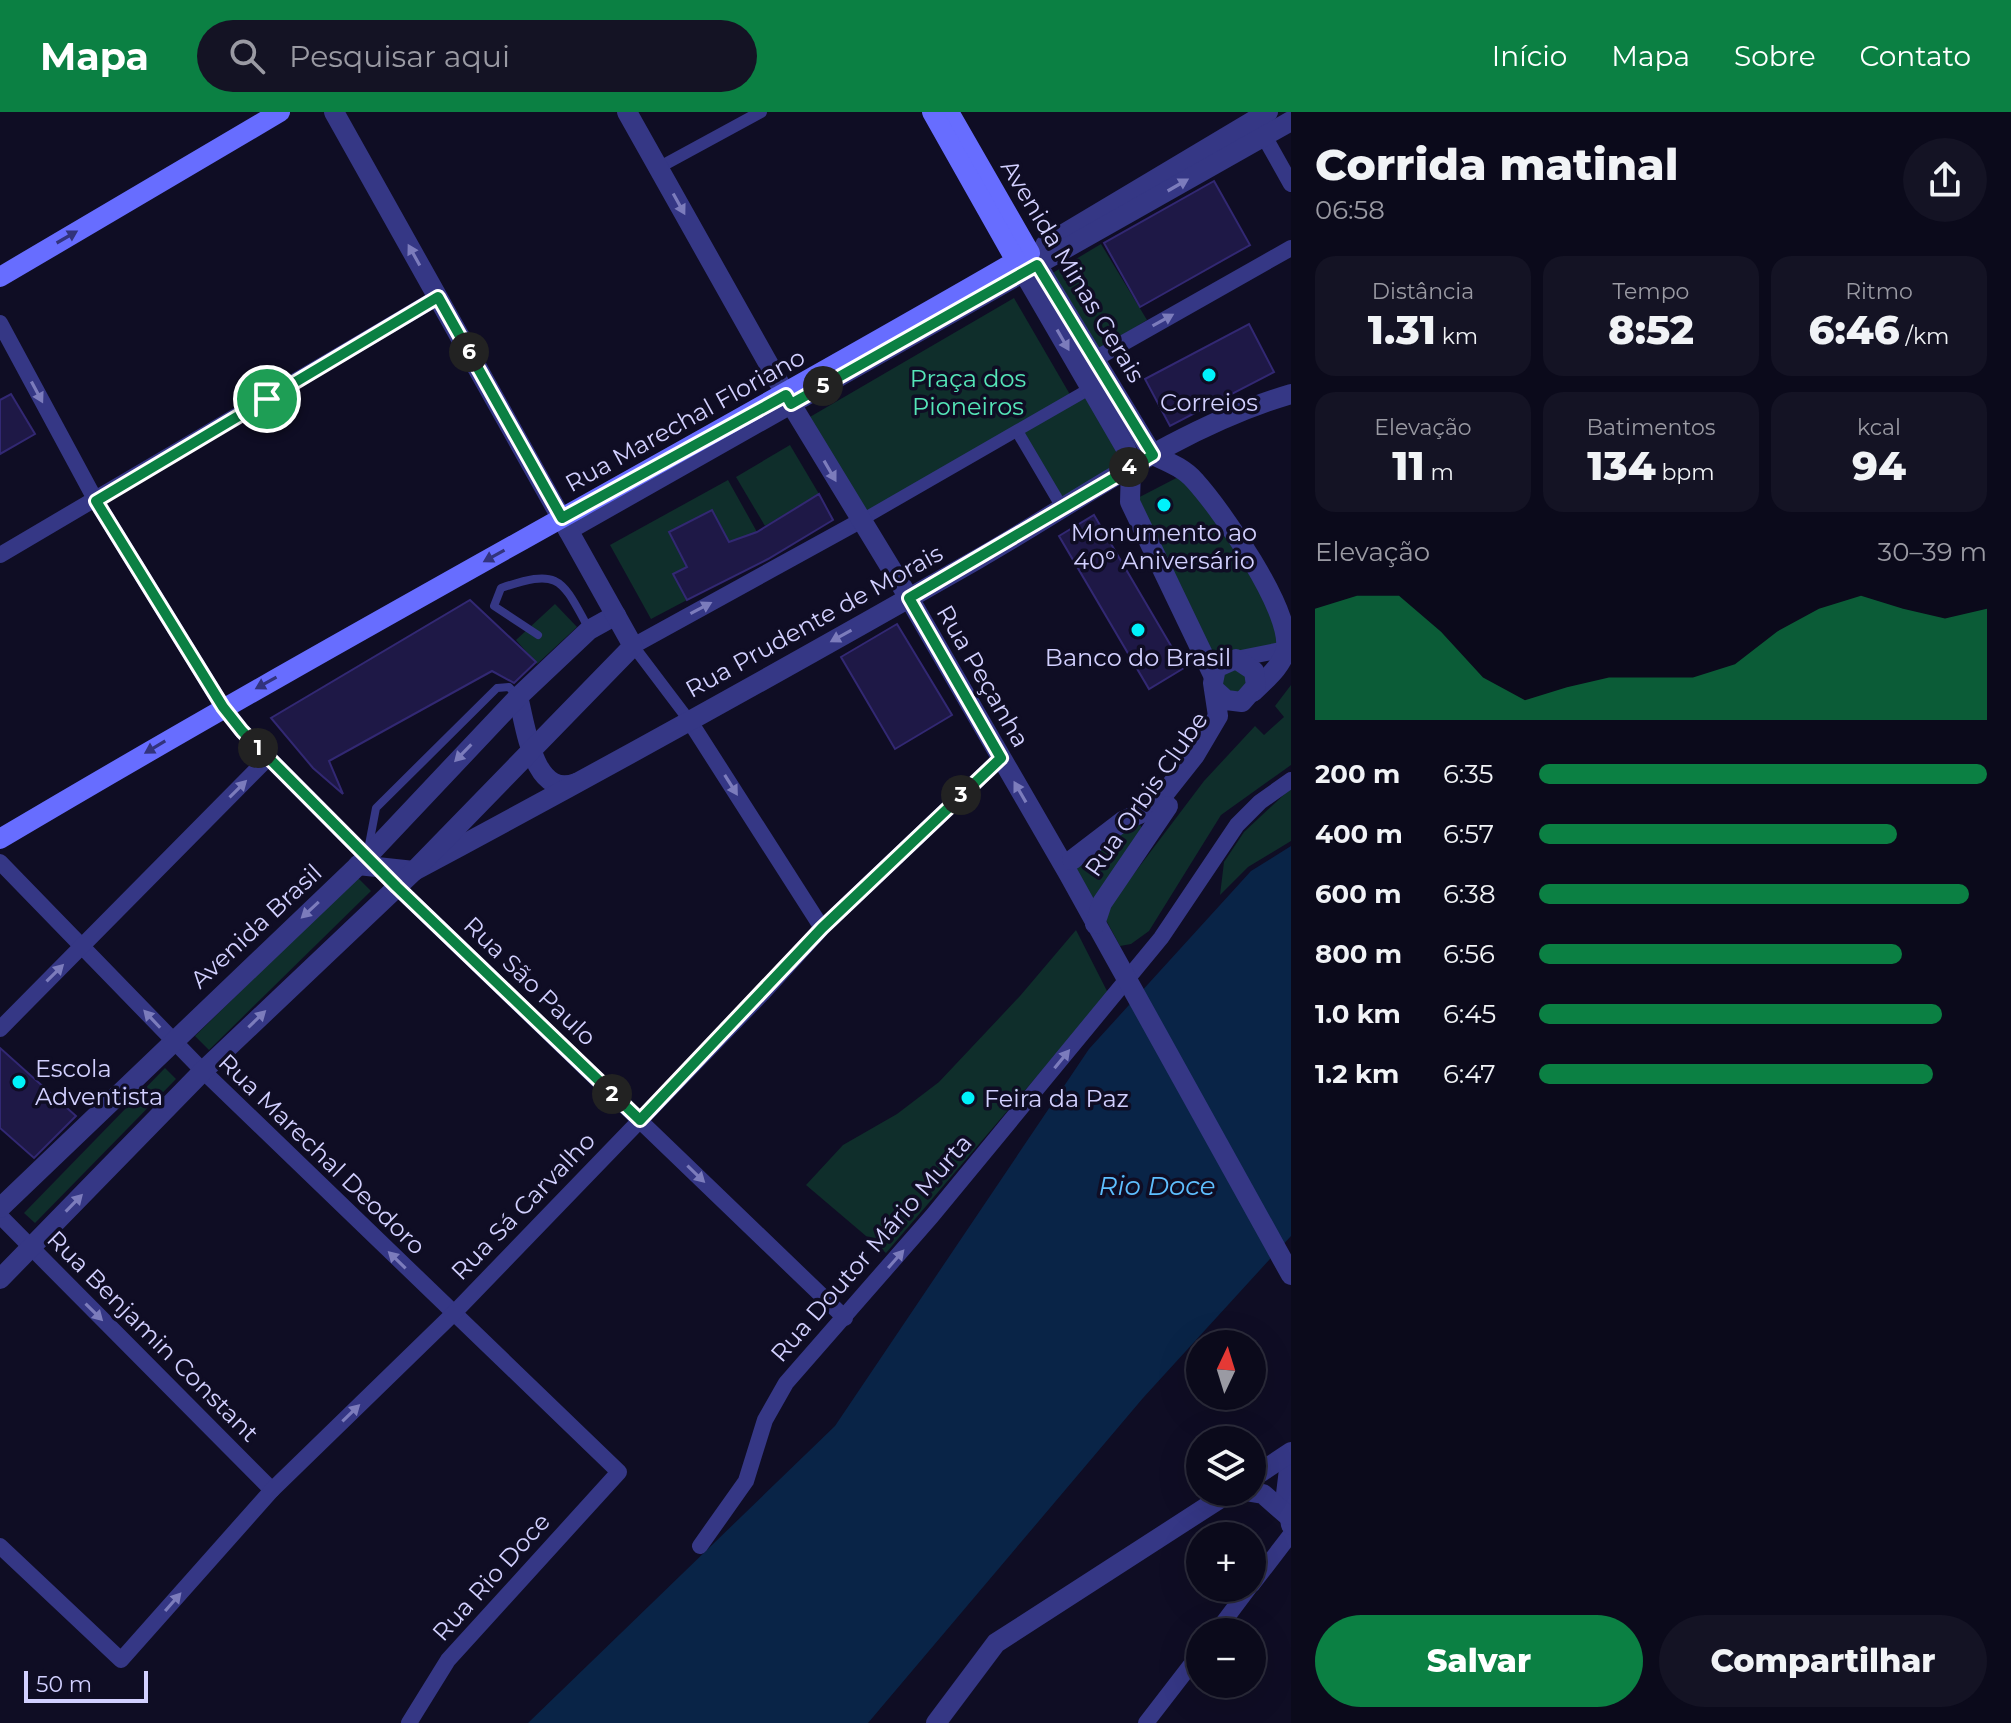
<!DOCTYPE html>
<html lang="pt">
<meta charset="utf-8">
<style>
:root{--surface:#0b0a1b;--page:#141324;--text:#f1f3f6;--muted:#9a9aa3;--line:#2b2b3a;--accent:#0b8043}
body{margin:0;font-family:Montserrat,sans-serif;background:var(--page);color:var(--text);height:100vh;display:flex;flex-direction:column;font-size:30px;white-space:nowrap}
*{box-sizing:border-box;margin:0}
p{font-size:26px;color:var(--muted)}
.icon{flex:none;width:44px;height:44px;fill:none;stroke:currentColor;stroke-width:2;stroke-linecap:round;stroke-linejoin:round}
.map{position:relative;flex:1;overflow:hidden}
.drawer{display:flex;flex-direction:column;background:var(--surface);width:720px}
.drawer>*{flex:none}
.needle{width:52px;rotate:4deg}
.controls{position:absolute;left:1186px;top:1218px;display:grid;gap:16px}
.controls a{display:grid;place-items:center;width:80px;height:80px;border-radius:50%;background:var(--surface);box-shadow:0 8px 32px #0002,0 0 0 2px var(--line);font-size:40px}
.scale{position:absolute;left:24px;bottom:20px;width:124px;box-sizing:border-box;padding-left:8px;border:4px solid #d2d0ff;border-top:0;font-size:22px;line-height:28px;white-space:nowrap;color:#d2d0ff;-webkit-text-stroke:6px #0f0d24;paint-order:stroke}
.pin{position:absolute;display:grid;place-items:center;width:68px;height:68px;color:#fff;margin:-34px;border:4px solid #fff;border-radius:50%;box-shadow:0 2px 8px #0007}
.km{position:absolute;width:40px;height:40px;margin:-20px;border-radius:50%;background:#222;color:#fff;font-size:22px;line-height:40px;text-align:center}
.round{display:grid;place-items:center;flex:none;width:84px;height:84px;border-radius:42px;background:var(--page)}
.overview{display:flex;align-items:center;justify-content:space-between;height:136px;padding:0 24px}
h1{font-size:44px;font-weight:800;line-height:60px}
.stats{display:grid;grid-template-columns:repeat(3,1fr);gap:12px;height:136px;padding:8px 24px}
.stats div{display:grid;align-content:center;border-radius:20px;background:var(--page);text-align:center}
.stats b{font-size:40px;font-weight:800}
.stats small{font-size:22px;font-weight:400}
.stats p{font-size:22px}
.chart{height:224px;padding:16px 24px}
.chart p{display:flex;justify-content:space-between}
.chart svg{width:100%;height:144px;margin-top:8px;fill:var(--accent);opacity:.7}
.cta{display:flex;gap:16px;margin-top:auto;padding:16px 24px}
.cta a{flex:1;height:92px;border-radius:48px;background:var(--accent);color:#fff;font-size:32px;font-weight:800;line-height:92px;text-align:center}
.cta a+a{background:var(--page);color:var(--text)}
ul{padding:0 24px;list-style:none;font-size:26px}
li{display:grid;grid-template-columns:128px 96px 1fr;align-items:center;height:60px}
li i{height:20px;border-radius:10px;background:var(--accent)}
header{display:flex;align-items:center;gap:48px;box-sizing:border-box;height:112px;padding:0 40px;background:var(--accent);color:#fff}
header strong{font-size:38px}
nav{display:flex;gap:44px;margin-inline-start:auto;font-size:28px}
.search{width:560px;height:72px;background:var(--page);display:flex;align-items:center;gap:20px;box-sizing:border-box;padding:0 28px;border-radius:44px;color:var(--muted);font-size:30px}
main{display:flex;flex:1;min-height:0}
.map>svg:first-child{display:block}
</style>
<header>
<strong>Mapa</strong>
<div class="search"><svg class="icon" aria-label="search" viewBox="0 0 24 24"><circle cx="10" cy="10" r="6"/><path d="M15 15l6 6"/></svg>Pesquisar aqui</div>
<nav><a>Início</a><a>Mapa</a><a>Sobre</a><a>Contato</a></nav>
</header>
<main>
<div class="map">
<svg width="1291" height="1611" viewBox="0 0 1291 1611">
<rect width="100%" height="100%" fill="#0f0d24"/>
<g fill="#0f2e2b">
<path d="M1101,132l46,76 -49,30 -47,-76z"/>
<path d="M1014,186l58,100 -212,122 -57,-99z"/>
<path d="M1089,281l38,70 -62,42 -43,-74z"/>
<path d="M790,333l29,49 -54,32 -29,-49z"/>
<path d="M1186,361l68,92 32,84 -74,24 -82,-171z"/>
<path d="M728,368l29,52 -26,13 -19,-35 -25,57 -14,7 14,26 -36,19 -41,-74z"/>
<path d="M555,492l22,23 -40,37 -21,-24z"/>
<path d="M1229,550l24,21 -23,16 -14,-24z"/>
<path d="M1291,573v80l-70,50 -72,116 -18,13 -11,2 -14,-26 5,-16 93,-123 51,-55 9,9 20,-18 -9,-11z"/>
<path d="M1291,676v53l-43,26 -28,28 4,-33 20,-30z"/>
<path d="M1137,711l4,3 1,12 -47,66 -25,-37z"/>
<path d="M357,765l14,14 -162,159 -14,-14z"/>
<path d="M1076,818l32,63 -222,260 -80,-68 37,-40 54,-31 42,-32 81,-86z"/>
<path d="M165,956l11,11 -141,144 -11,-10z"/>
</g>
<path fill="#092447" d="M1291,734v390l-148,162 -275,325h-340l307,-297 254,-377 162,-178z"/>
<g fill="#1e1846" stroke="#322873" stroke-width="2">
<path d="M1214,69l36,64 -110,62 -36,-64z"/>
<path d="M1249,212l25,48 -104,54 -25,-47z"/>
<path d="M11,282l24,40 -35,20v-54z"/>
<path d="M819,382l14,26 -65,39 -81,41 -14,-26 14,-7 -18,-35 43,-22 17,32 28,-10z"/>
<path d="M1094,403l90,153 -35,21 -90,-153z"/>
<path d="M470,488l66,62 -22,21 -22,-12 -163,90 14,33 -30,-26 -42,-50z"/>
<path d="M897,512l55,91 -57,34 -54,-92z"/>
<path d="M0,936l76,68 -42,42 -34,-30z"/>
</g>
<g fill="none" stroke-linecap="round" stroke-linejoin="round">
<g stroke="#353785" stroke-width="8">
<path d="M538,523l-44,-29 7,-18c59,-20 60,-10 88,41"/>
<path d="M368,738l8,-42 121,-120 12,-1 8,9"/>
</g>
<g stroke="#353785" stroke-width="12">
<path d="M658,56l103,-56"/>
<path d="M1017,319l46,78"/>
<path d="M860,409l231,-133"/>
<path d="M633,534l56,74"/>
</g>
<g stroke="#353785" stroke-width="16">
<path d="M1264,24l27,48"/>
<path d="M0,211l96,178 127,206 19,24 155,156 448,431"/>
<path d="M1095,247l196,-111"/>
<path d="M0,443l438,-258"/>
<path d="M633,534l227,-125"/>
<path d="M1236,547l55,-11"/>
<path d="M689,608l133,208"/>
<path d="M0,750l203,209 416,401 -171,188 -39,63"/>
<path d="M0,917l268,-271"/>
<path d="M0,1104l272,274"/>
<path d="M0,1434l121,114 151,-170 181,-176 309,-320 60,-66 179,-170"/>
<path d="M700,1434l46,-65 19,-61 21,-37 146,-167 229,-278 76,-113 23,-23 31,-22"/>
<path d="M1252,1473l39,-51"/>
<path d="M1216,1520l33,-44"/>
<path d="M1146,1611l54,-70"/>
</g>
<g stroke="#353785" stroke-width="20">
<path d="M627,0l164,292 118,194 159,275 223,402"/>
<path d="M1045,133l223,-133"/>
<path d="M1030,141l123,202"/>
<path d="M1017,149l109,188 5,16 -1,37 83,173"/>
<path d="M1153,343c15,7 31,13 42,26 27,30 96,128 91,167 -3,18 -21,32 -33,44"/>
<path d="M568,418l723,-409"/>
<path d="M518,585c8,29 15,102 58,86"/>
<path d="M1072,748l51,-39 30,-13 42,-53 23,-39 -5,-33 3,-15 20,-9 18,12 2,15 -14,16 -16,-2 -11,-10"/>
<path d="M358,753l56,6c189,-101 376,-205 562,-311 102,-58 200,-132 315,-166"/>
<path d="M1095,812l7,-21 66,-97"/>
<path d="M0,1096l367,-351 151,-160 71,-67 27,-15"/>
<path d="M0,1167l203,-208 211,-200 219,-225 -299,-534"/>
<path d="M1291,1341l-5,41 5,31"/>
<path d="M1252,1366l39,-26"/>
<path d="M1251,1380l12,2 24,21"/>
<path d="M936,1611l60,-80 234,-151"/>
</g>
<g stroke="#676dff" stroke-width="20">
<path d="M949,0l81,141"/>
<path d="M0,165l280,-165"/>
<path d="M0,727c335,-199 679,-383 1016,-578l-84,-149"/>
</g>
</g>
<defs><path id="oneway-solid" d="M-6-.8H1V-3.2L6.5 0L1 3.2V.8H-6Z" transform="scale(2)"/></defs>
<g fill="#7c7cbc">
<use href="#oneway-solid" transform="translate(1178 73) rotate(-30)"/>
<use href="#oneway-solid" transform="translate(679 92) rotate(61)"/>
<use href="#oneway-solid" transform="translate(414 143) rotate(-119)"/>
<use href="#oneway-solid" transform="translate(1163 208) rotate(-29)"/>
<use href="#oneway-solid" transform="translate(1063 228) rotate(60)"/>
<use href="#oneway-solid" transform="translate(37 280) rotate(62)"/>
<use href="#oneway-solid" transform="translate(830 359) rotate(60)"/>
<use href="#oneway-solid" transform="translate(701 496) rotate(-28)"/>
<use href="#oneway-solid" transform="translate(841 524) rotate(151)"/>
<use href="#oneway-solid" transform="translate(463 641) rotate(134)"/>
<use href="#oneway-solid" transform="translate(731 673) rotate(58)"/>
<use href="#oneway-solid" transform="translate(238 677) rotate(-45)"/>
<use href="#oneway-solid" transform="translate(1020 680) rotate(-120)"/>
<use href="#oneway-solid" transform="translate(310 798) rotate(137)"/>
<use href="#oneway-solid" transform="translate(55 861) rotate(-45)"/>
<use href="#oneway-solid" transform="translate(152 907) rotate(-133)"/>
<use href="#oneway-solid" transform="translate(257 907) rotate(-44)"/>
<use href="#oneway-solid" transform="translate(1062 947) rotate(-51)"/>
<use href="#oneway-solid" transform="translate(696 1062) rotate(44)"/>
<use href="#oneway-solid" transform="translate(74 1091) rotate(-46)"/>
<use href="#oneway-solid" transform="translate(896 1147) rotate(-49)"/>
<use href="#oneway-solid" transform="translate(397 1148) rotate(-136)"/>
<use href="#oneway-solid" transform="translate(94 1200) rotate(45)"/>
<use href="#oneway-solid" transform="translate(351 1301) rotate(-44)"/>
<use href="#oneway-solid" transform="translate(173 1490) rotate(-49)"/>
</g>
<g fill="#32337c">
<use href="#oneway-solid" transform="translate(67 125) rotate(-30)"/>
<use href="#oneway-solid" transform="translate(494 444) rotate(151)"/>
<use href="#oneway-solid" transform="translate(266 571) rotate(151)"/>
<use href="#oneway-solid" transform="translate(155 635) rotate(149)"/>
</g>
<g fill="none" stroke-linecap="round" stroke-linejoin="round">
<g stroke="#fff" stroke-width="16">
<path id="route" d="M1037,153l116,190 -244,143 92,160 -179,170 -182,192 -243,-233 -155,-156 -19,-24 -127,-206 342,-204 124,221 224,-123 5,9z"/>
</g>
<use href="#route" stroke="#0b8043" stroke-width="10"/>
</g>
<g fill="#00f2fb" stroke="#0f0d24" stroke-width="3">
<circle cx="1209" cy="263" r="8"/>
<circle cx="1164" cy="393" r="8"/>
<circle cx="1138" cy="518" r="8"/>
<circle cx="19" cy="970" r="8"/>
<circle cx="968" cy="986" r="8"/>
</g>
<g text-anchor="middle" dominant-baseline="central" stroke-width="7" stroke-linejoin="round" paint-order="stroke">
<g font-size="24" fill="#d2d0ff" stroke="#0f0d24">
<text transform="translate(1073 159) rotate(59)">Avenida Minas Gerais</text>
<text transform="translate(685 308) rotate(-29)">Rua Marechal Floriano</text>
<text transform="translate(814 509) rotate(-29)">Rua Prudente de Morais</text>
<text transform="translate(983 564) rotate(60)">Rua Peçanha</text>
<text transform="translate(1146 682) rotate(-55)">Rua Orbis Clube</text>
<text transform="translate(256 814) rotate(-43)">Avenida Brasil</text>
<text transform="translate(530 869) rotate(44)">Rua São Paulo</text>
<text transform="translate(322 1042) rotate(44)">Rua Marechal Deodoro</text>
<text transform="translate(523 1094) rotate(-46)">Rua Sá Carvalho</text>
<text transform="translate(871 1136) rotate(-49)">Rua Doutor Mário Murta</text>
<text transform="translate(153 1224) rotate(45)">Rua Benjamin Constant</text>
<text transform="translate(491 1465) rotate(-48)">Rua Rio Doce</text>
</g>
<g font-size="24" fill="#55e6b8" stroke="#0f0d24">
<text x="968" y="266">Praça dos<tspan x="968" dy="28">Pioneiros</tspan></text>
</g>
<g font-size="24" fill="#d2d0ff" stroke="#0f0d24">
<text x="1209" y="290">Correios</text>
<text x="1164" y="420">Monumento ao<tspan x="1164" dy="28">40º Aniversário</tspan></text>
<text x="1138" y="545">Banco do Brasil</text>
<text x="35" y="956" text-anchor="start">Escola<tspan x="35" dy="28">Adventista</tspan></text>
<text x="984" y="986" text-anchor="start">Feira da Paz</text>
</g>
<g font-size="26" font-style="italic" fill="#5ebfff" stroke="#0f0d24">
<text x="1157" y="1074">Rio Doce</text>
</g>
</g>
</svg>
<div class="controls">
<a><svg class="needle" viewBox="-14 -14 28 28"><path d="M0-13l5 13h-10z" fill="#e53935"/><path d="M0 13l5-13h-10z" fill="#9a9aa3"/></svg></a>
<a><svg class="icon" aria-label="layers" viewBox="0 0 24 24"><path d="M12 4l9 5-9 5-9-5zM3 14l9 5 9-5"/></svg></a>
<a>+</a>
<a>−</a>
</div>
<div class="scale">50 m</div>
<div class="pin" style="left:267px;top:287px;background:#1e9e55"><svg class="icon" aria-label="arrive" viewBox="0 0 24 24"><path d="M6 21V4h12l-3 4 3 4H6"/></svg></div>
<b class="km" style="left:258px;top:636px">1</b>
<b class="km" style="left:612px;top:982px">2</b>
<b class="km" style="left:961px;top:683px">3</b>
<b class="km" style="left:1129px;top:355px">4</b>
<b class="km" style="left:823px;top:274px">5</b>
<b class="km" style="left:469px;top:240px">6</b>
</div>
<section class="drawer">
<div class="overview"><div><h1>Corrida matinal</h1><p>06:58</p></div><a class="round"><svg class="icon" aria-label="share" viewBox="0 0 24 24"><path d="M12 15V3M7 8l5-5 5 5M5 13v7h14v-7"/></svg></a></div>
<div class="stats">
<div><p>Distância</p><b>1.31<small> km</small></b></div>
<div><p>Tempo</p><b>8:52</b></div>
<div><p>Ritmo</p><b>6:46<small> /km</small></b></div>
</div>
<div class="stats">
<div><p>Elevação</p><b>11<small> m</small></b></div>
<div><p>Batimentos</p><b>134<small> bpm</small></b></div>
<div><p>kcal</p><b>94</b></div>
</div>
<div class="chart"><p><span>Elevação</span>30–39 m</p>
<svg viewBox="0 0 160 44" preserveAspectRatio="none"><path d="M0 44V10L10 6L20 6L30 17L40 31L50 38L60 34L70 31L80 31L90 31L100 27L110 17L120 10L130 6L140 10L150 13L160 10V44z"/></svg>
</div>
<ul>
<li><b>200 m</b>6:35<i style="width:100%"></i></li>
<li><b>400 m</b>6:57<i style="width:80%"></i></li>
<li><b>600 m</b>6:38<i style="width:96%"></i></li>
<li><b>800 m</b>6:56<i style="width:81%"></i></li>
<li><b>1.0 km</b>6:45<i style="width:90%"></i></li>
<li><b>1.2 km</b>6:47<i style="width:88%"></i></li>
</ul>
<div class="cta"><a>Salvar</a><a>Compartilhar</a></div>
</section>
</main>
